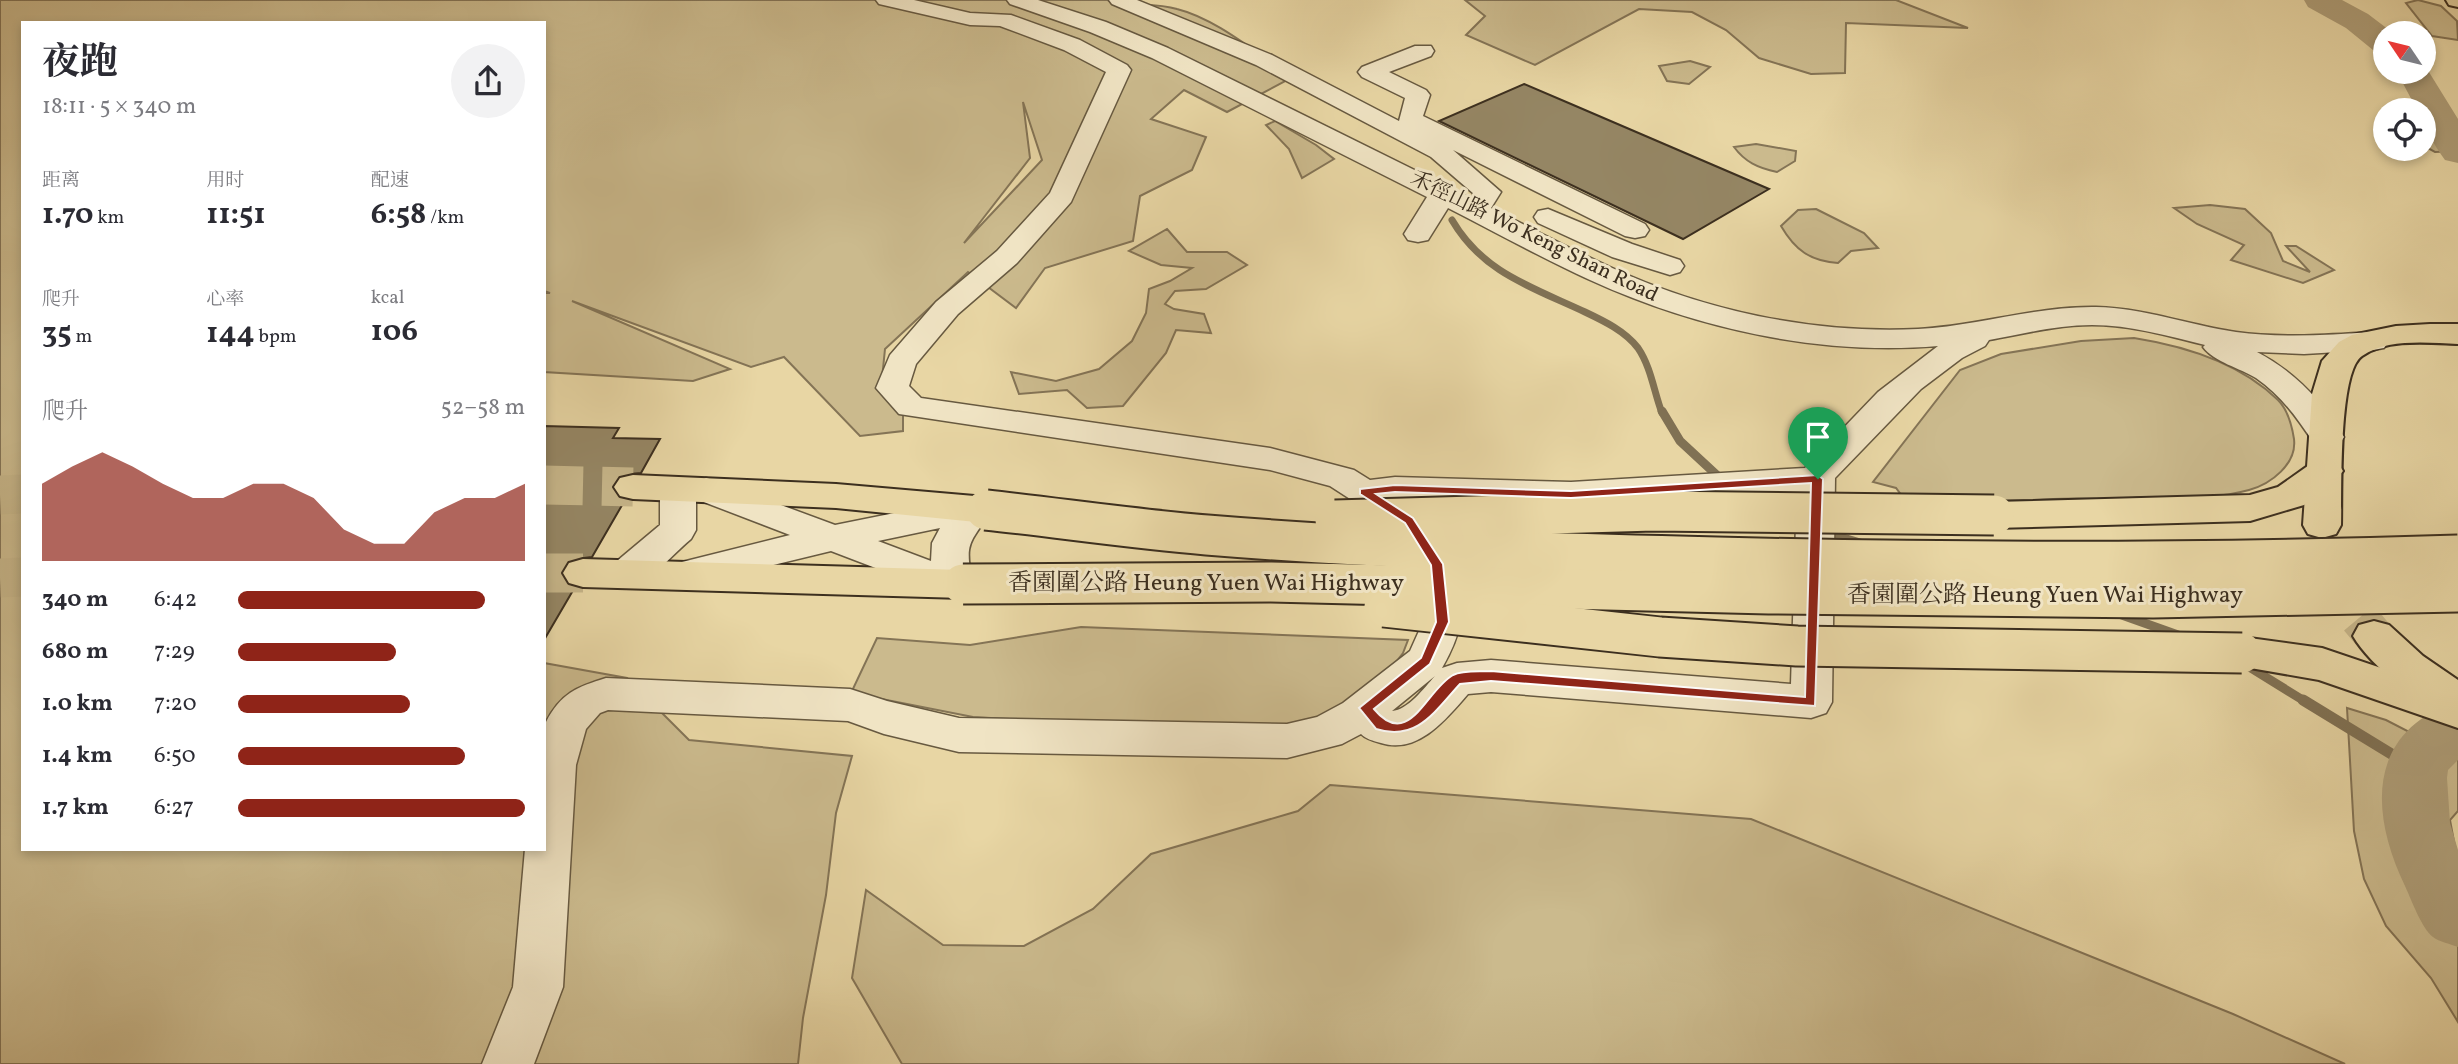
<!DOCTYPE html>
<html lang="zh">
<meta charset="utf-8">
<style>
:root{--surface:#fff;--page:#f2f2f3;--text:#2b2b33;--muted:#7c7c81;--accent:#8f2418}
body{margin:0;font-family:Vollkorn,"Noto Serif SC",serif;background:var(--page);color:var(--text);height:100vh;display:flex;flex-direction:column;font-size:26px;white-space:nowrap}
*{box-sizing:border-box;margin:0}
p{font-size:23px;color:var(--muted)}
.icon{flex:none;width:38px;height:38px;fill:none;stroke:currentColor;stroke-width:2;stroke-linecap:round;stroke-linejoin:round}
.map{position:relative;flex:1;overflow:hidden}
.side{position:absolute;left:21px;top:21px;width:525px;height:830px;display:flex;flex-direction:column;background:var(--surface);border-radius:0px;box-shadow:0 4px 10px #0003}
.side>*{flex:none}
.needle{width:46px;rotate:305deg}
.fabs{position:absolute;left:2373px;top:21px;display:grid;gap:14px}
.fabs a{display:grid;place-items:center;width:63px;height:63px;border-radius:50%;background:var(--surface);box-shadow:0 4px 10px #0003;font-size:35px}
.pin{position:absolute;display:grid;place-items:center;width:60px;height:60px;color:#fff;margin:-72px -30px;border-radius:50% 50% 50% 0;rotate:-45deg;box-shadow:0 0 7px #0007}
.pin .icon{rotate:45deg}
.round{display:grid;place-items:center;flex:none;width:74px;height:74px;border-radius:37px;background:var(--page)}
.headline{display:flex;align-items:center;justify-content:space-between;height:119px;padding:0 21px}
h1{font-size:38px;font-weight:700;line-height:52px}
.metrics{display:grid;grid-template-columns:repeat(3,1fr);gap:10px;height:119px;padding:7px 21px}
.metrics div{display:grid;align-content:center}
.metrics b{font-size:30px;font-weight:700}
.metrics small{font-size:19px;font-weight:400}
.metrics p{font-size:19px}
.chart{height:196px;padding:14px 21px}
.chart p{display:flex;justify-content:space-between}
.chart svg{width:100%;height:126px;margin-top:7px;fill:var(--accent);opacity:.7}
ul{padding:0 21px;list-style:none;font-size:23px}
li{display:grid;grid-template-columns:112px 84px 1fr;align-items:center;height:52px}
li i{height:18px;border-radius:9px;background:var(--accent)}
.map>svg:first-child{display:block}
</style>
<div class="map">
<svg width="2458" height="1064" viewBox="0 0 2458 1064">
<rect width="100%" height="100%" fill="#e8d6a4"/>
<filter id="stains"><feTurbulence type="fractalNoise" baseFrequency=".00286" numOctaves="4"/><feColorMatrix values="0 0 0 0 .2 0 0 0 0 .09 0 0 0 0 .02 0 0 0 .5 -.17"/></filter>
<radialGradient id="worn" r=".72"><stop offset=".6" stop-color="#630" stop-opacity="0"/><stop offset="1" stop-color="#630" stop-opacity=".3"/></radialGradient>
<g fill="#cbba8d" stroke="#847456" stroke-width="2" fill-rule="evenodd">
<path d="M0,0h1107c23,7 47,2 70,9 40,10 80,45 116,68l-66,35 -43,-22 -33,29 55,18 -14,33 -52,26 -7,45 -88,27 -29,40 -48,-36 -83,77 -4,40 22,22v20l-43,5 -76,-79 -33,10 -179,-66 158,68 -37,12 -149,-9v-79h6l-6,-2v-268h-521v826h521v-186l83,15 62,62 163,16 -16,57 -10,82 -23,123 -5,46h-798zM1023,102l19,58 -78,83 66,-85z"/>
<path d="M1465,0h431l72,28 -122,-5 -1,50 -34,1 -52,-16 -33,-28 -34,-18 -53,-3 -104,56 -69,-30 19,-19z"/>
<path d="M2418,0l23,6 16,15 1,19 -26,-4 -26,-33z"/>
<path d="M1690,61l20,6 -21,17 -22,-3 -8,-15z"/>
<path d="M1275,121l41,24 18,14 -32,19 -13,-29 -23,-24z"/>
<path d="M2424,129l34,10v12l-23,1 -11,-6z"/>
<path d="M1756,144l40,7 -1,10 -18,11c-19,-4 -32,-10 -43,-25z"/>
<path d="M2210,205l35,4 26,24 12,28 27,11 -24,-26h10l38,24 -31,13 -72,-23 13,-15 -47,-21 -23,-16z"/>
<path d="M1816,209l48,24 14,15 -27,3 -13,12c-28,-2 -43,-13 -57,-37l17,-16z"/>
<path d="M1167,229l20,23h40l20,13 -41,24 -31,2 -10,13 9,5 30,5 7,19 -35,-3 -10,23 -43,53 -36,2 -20,-18 -48,4 -8,-22 45,9 43,-12 33,-28 14,-28 3,-24 21,-8 22,-13 -31,-3 -32,-14z"/>
<path d="M2134,338c51,8 106,25 144,62 9,9 14,26 16,39 3,25 -23,45 -45,51 -37,10 -69,7 -106,7 -12,0 -25,5 -37,3 -22,-3 -49,-1 -74,0 -40,1 -81,1 -122,2l-5,-2 -9,-12 -23,-6 87,-112 41,-16 80,-13z"/>
<path d="M1081,627l327,13 -5,13 -14,18 -26,24 -47,25 -78,11 -265,-14 -122,-24 26,-55 93,7z"/>
<path d="M2347,708l39,12 72,37v54l-8,9 8,43v159l-27,-44 -45,-52 -22,-47 -10,-48z"/>
<path d="M1330,785l421,34 482,195 112,50h-1443l-50,-86 14,-88 77,55 81,1 69,-37 58,-55 147,-43z"/>
</g>
<g fill="none" stroke-linecap="round" stroke-linejoin="round">
<path stroke="#807154" stroke-width="5" d="M2447,129l11,1"/>
<path stroke="#807154" stroke-width="7" d="M1452,220c31,53 80,67 133,92 19,9 40,19 53,36 13,19 16,44 24,65"/>
<g stroke="#807154" stroke-width="9">
<path d="M1662,411l18,30 41,38"/>
<path d="M1823,532l37,11"/>
<path d="M2119,614l59,21"/>
<path d="M2246,665l60,37"/>
</g>
<path stroke="#807154" stroke-width="11" d="M2303,700l113,69"/>
<g fill="#ae9d77" fill-rule="evenodd">
<path d="M2304,0h38l26,14 25,19h-8v20l-12,-3 -27,-22 -38,-21z"/>
<path d="M2424,64l34,55v44l-13,-3c-11,-15 -21,-31 -21,-50h-7l-20,-38h27z"/>
<path d="M2458,701v59l-10,10 -1,8 3,45 8,27v97c-7,-3 -19,-5 -25,-10 -11,-8 -22,-38 -28,-51 -36,-75 -38,-155 53,-185z"/>
</g>
</g>
<g fill="#958664" stroke="#3c2f1f" stroke-width="2">
<path d="M1524,84l47,20 198,85 -86,50 -244,-118z"/>
<path d="M544,426l75,2 -6,10 47,1 -19,34 -22,2 -7,11 6,11 7,3 -33,57 -24,3 -7,12 6,12 8,3 -31,53z"/>
</g>
<g fill="none" stroke-linecap="round" stroke-linejoin="round">
<path stroke="#c6b589" stroke-width="39" stroke-dasharray="39 19" stroke-linecap="butt" d="M2327,570l16,29 31,37"/>
<g stroke="#c6b589" stroke-width="39" stroke-dasharray="39 19" stroke-linecap="butt">
<path d="M544,485l89,2"/>
<path d="M0,495l23,-1"/>
<path d="M544,573h39"/>
<path d="M0,578l23,-1"/>
</g>
<g stroke="#675940" stroke-width="3">
<g id="minor">
<path d="M876,0h38l56,13 41,2 69,25 47,25 4,5 -60,132 -54,61 -59,51 -42,50 -7,22 12,12 349,50 84,22 16,10 25,-3 176,5 234,-14 73,-76 60,-46c-117,10 -241,-17 -348,-66 -48,-22 -95,-48 -142,-72l-20,32 -10,2 -10,-2 -4,-6 23,-37 -275,-139 -62,-26 -80,-28 -3,-4h31l68,22 62,26 303,150 3,-4 -43,-37 -175,-92 -144,-61 -3,-4h28l135,55 127,66 6,-23 -43,-21 -4,-5 4,-5 53,-21h16l3,5 -3,5 -42,16 37,18 4,5 -7,21 222,108 4,6 -4,6 -10,2 -10,-2 -172,-86 48,42 -10,16c40,20 79,41 119,59 94,44 204,67 308,62 59,-3 118,-23 178,-22 48,1 93,18 140,25 45,6 91,3 137,0l11,2 5,7 -5,7 -11,2 -69,4 -47,-2c38,20 65,49 87,85l-5,8 -12,3 -12,-3c-17,-26 -33,-49 -59,-67 -16,-10 -42,-16 -53,-31l2,-2c-37,-9 -75,-20 -113,-20 -35,0 -69,9 -103,15l-4,6 -23,12 -41,31 -86,89 -3,224 -6,11 -15,5 -320,-26 -23,2c-21,24 -50,61 -87,49 -8,-2 -15,-4 -20,-9l-19,10 -55,14 -328,-6 -75,-18 -36,-13 -240,-11 -8,3 -14,16 -10,36 -13,222 -29,77h-52l31,-77 12,-138h19l2,-127c15,-29 31,-35 60,-44l244,11 37,12 72,17 328,6 30,-7 26,-14 67,-52 13,-29 -3,-39 5,-10 14,-4 14,4c18,32 6,65 -11,95l15,-5 34,-3 300,24 6,-192 -226,14 -166,-5 17,10 10,18 -5,9 -13,3 -13,-3 -6,-10 -65,-42 -60,-16 -371,-56 -23,-26 14,-33 46,-53 61,-51 53,-58 56,-121 -42,-22 -64,-24 -30,-1 -91,-21zM1435,676c-11,12 -27,34 -43,35z"/>
<path d="M1548,209l84,35 48,16 4,6 -4,6 -10,3 -58,-18 -74,-34 -4,-6 4,-6z"/>
<path d="M678,477l14,7 14,-6 13,4 116,43 139,-28 13,3 5,9c-21,35 -29,31 -19,75l-5,10 -14,4 -123,-47 -152,37 -13,-4 -6,-9 6,-9 124,-31 -94,-36v31l-5,9c-23,19 -49,55 -80,45l-6,-9 6,-9 49,-41v-36l5,-8zM940,528l-8,15 -1,18 -53,-20z"/>
</g>
</g>
<g stroke="#3c2f1f" stroke-width="4">
<g id="major">
<path d="M2446,0h12v7l-9,-2z"/>
<path d="M2430,324h28v20c-29,-1 -70,-6 -96,12 -24,16 -20,137 -21,169l-5,9 -14,4 -14,-4 -5,-9 9,-131 10,-33 17,-19 13,-7 44,-9z"/>
<path d="M2374,621l15,4 34,31 35,24v40c-32,-10 -88,-54 -105,-84l6,-11z"/>
</g>
</g>
<g stroke="#3c2f1f" stroke-width="4">
<g id="highway">
<path d="M2325,459l13,4 5,8 -14,17 -25,17 -54,16 -256,7 -13,-4 -6,-9 6,-9 13,-4 256,-7 28,-8 34,-24z"/>
<path d="M633,475l203,9 150,13 13,4 6,9 -6,9 -13,4 -150,-15 -203,-9 -13,-3 -6,-9 6,-9z"/>
<path d="M583,559l380,11 14,4 6,10 -6,10 -14,4 -380,-11 -14,-4 -6,-10 6,-10z"/>
<path d="M2242,637l80,11 136,46v34l-139,-48 -92,-16 -6,-11 6,-11z"/>
</g>
</g>
<use href="#minor" fill="#f0e4c4" fill-rule="evenodd"/>
<use href="#major" fill="#e8d6a4" fill-rule="evenodd"/>
<use href="#highway" fill="#e8d6a4" fill-rule="evenodd"/>
<g stroke="#3c2f1f" stroke-width="43" stroke-linecap="butt">
<g id="highway-bridge">
<path d="M986,510c74,8 147,19 221,25 170,14 340,18 510,22 247,6 494,6 741,-2"/>
<path d="M1335,520l319,-9 340,4"/>
<path d="M963,584l308,-2 498,12 384,4 305,-6"/>
<path d="M1384,607l276,30 137,9 445,7"/>
</g>
</g>
<use href="#highway-bridge" stroke="#e8d6a4" stroke-width="39"/>
</g>
<path fill="#8f2418" stroke="#fff" stroke-width="2" fill-rule="evenodd" d="M1818,475l5,4 -8,227 -324,-25 -31,3c-25,27 -43,58 -84,45l-17,-21 62,-50 15,-36 -5,-57 -26,-42 -45,-29v-5l35,-4 176,6zM1811,483l-6,214 -314,-26c-11,1 -28,-1 -38,4 -27,15 -44,76 -79,34l56,-45 19,-42 -6,-58 -30,-46 -37,-24 19,-2 176,6z"/>
<g text-anchor="middle" dominant-baseline="central" stroke-width="6" stroke-linejoin="round" paint-order="stroke">
<g font-size="21" fill="#3c2f1f" stroke="#f0e4c4">
<text transform="translate(1534 237) rotate(26)">禾徑山路 Wo Keng Shan Road</text>
</g>
<g font-size="24" fill="#3c2f1f" stroke="#f0e4c4">
<text x="1206" y="584">香園圍公路 Heung Yuen Wai Highway</text>
<text x="2045" y="596">香園圍公路 Heung Yuen Wai Highway</text>
</g>
</g>
<rect width="100%" height="100%" filter="url(#stains)"/>
<rect width="100%" height="100%" fill="url(#worn)"/>
</svg>
<div class="fabs">
<a><svg class="needle" viewBox="-14 -14 28 28"><path d="M0-13l5 13h-10z" fill="#e53935"/><path d="M0 13l5-13h-10z" fill="#7c7c81"/></svg></a>
<a><svg class="icon" aria-label="locate" viewBox="0 0 24 24"><circle cx="12" cy="12" r="6"/><path d="M12 2v4M12 18v4M2 12h4M18 12h4"/></svg></a>
</div>
<div class="pin" style="left:1818px;top:479px;background:#1e9e55"><svg class="icon" aria-label="arrive" viewBox="0 0 24 24"><path d="M6 21V4h12l-3 4 3 4H6"/></svg></div>
<section class="side">
<div class="headline"><div><h1>夜跑</h1><p>18:11 · 5 × 340 m</p></div><a class="round"><svg class="icon" aria-label="share" viewBox="0 0 24 24"><path d="M12 15V3M7 8l5-5 5 5M5 13v7h14v-7"/></svg></a></div>
<div class="metrics">
<div><p>距离</p><b>1.70<small> km</small></b></div>
<div><p>用时</p><b>11:51</b></div>
<div><p>配速</p><b>6:58<small> /km</small></b></div>
</div>
<div class="metrics">
<div><p>爬升</p><b>35<small> m</small></b></div>
<div><p>心率</p><b>144<small> bpm</small></b></div>
<div><p>kcal</p><b>106</b></div>
</div>
<div class="chart"><p><span>爬升</span>52–58 m</p>
<svg viewBox="0 0 160 44" preserveAspectRatio="none"><path d="M0 44V17L10 11L20 6L30 11L40 17L50 22L60 22L70 17L80 17L90 22L100 33L110 38L120 38L130 27L140 22L150 22L160 17V44z"/></svg>
</div>
<ul>
<li><b>340 m</b>6:42<i style="width:86%"></i></li>
<li><b>680 m</b>7:29<i style="width:55%"></i></li>
<li><b>1.0 km</b>7:20<i style="width:60%"></i></li>
<li><b>1.4 km</b>6:50<i style="width:79%"></i></li>
<li><b>1.7 km</b>6:27<i style="width:100%"></i></li>
</ul>
</section>
</div>
